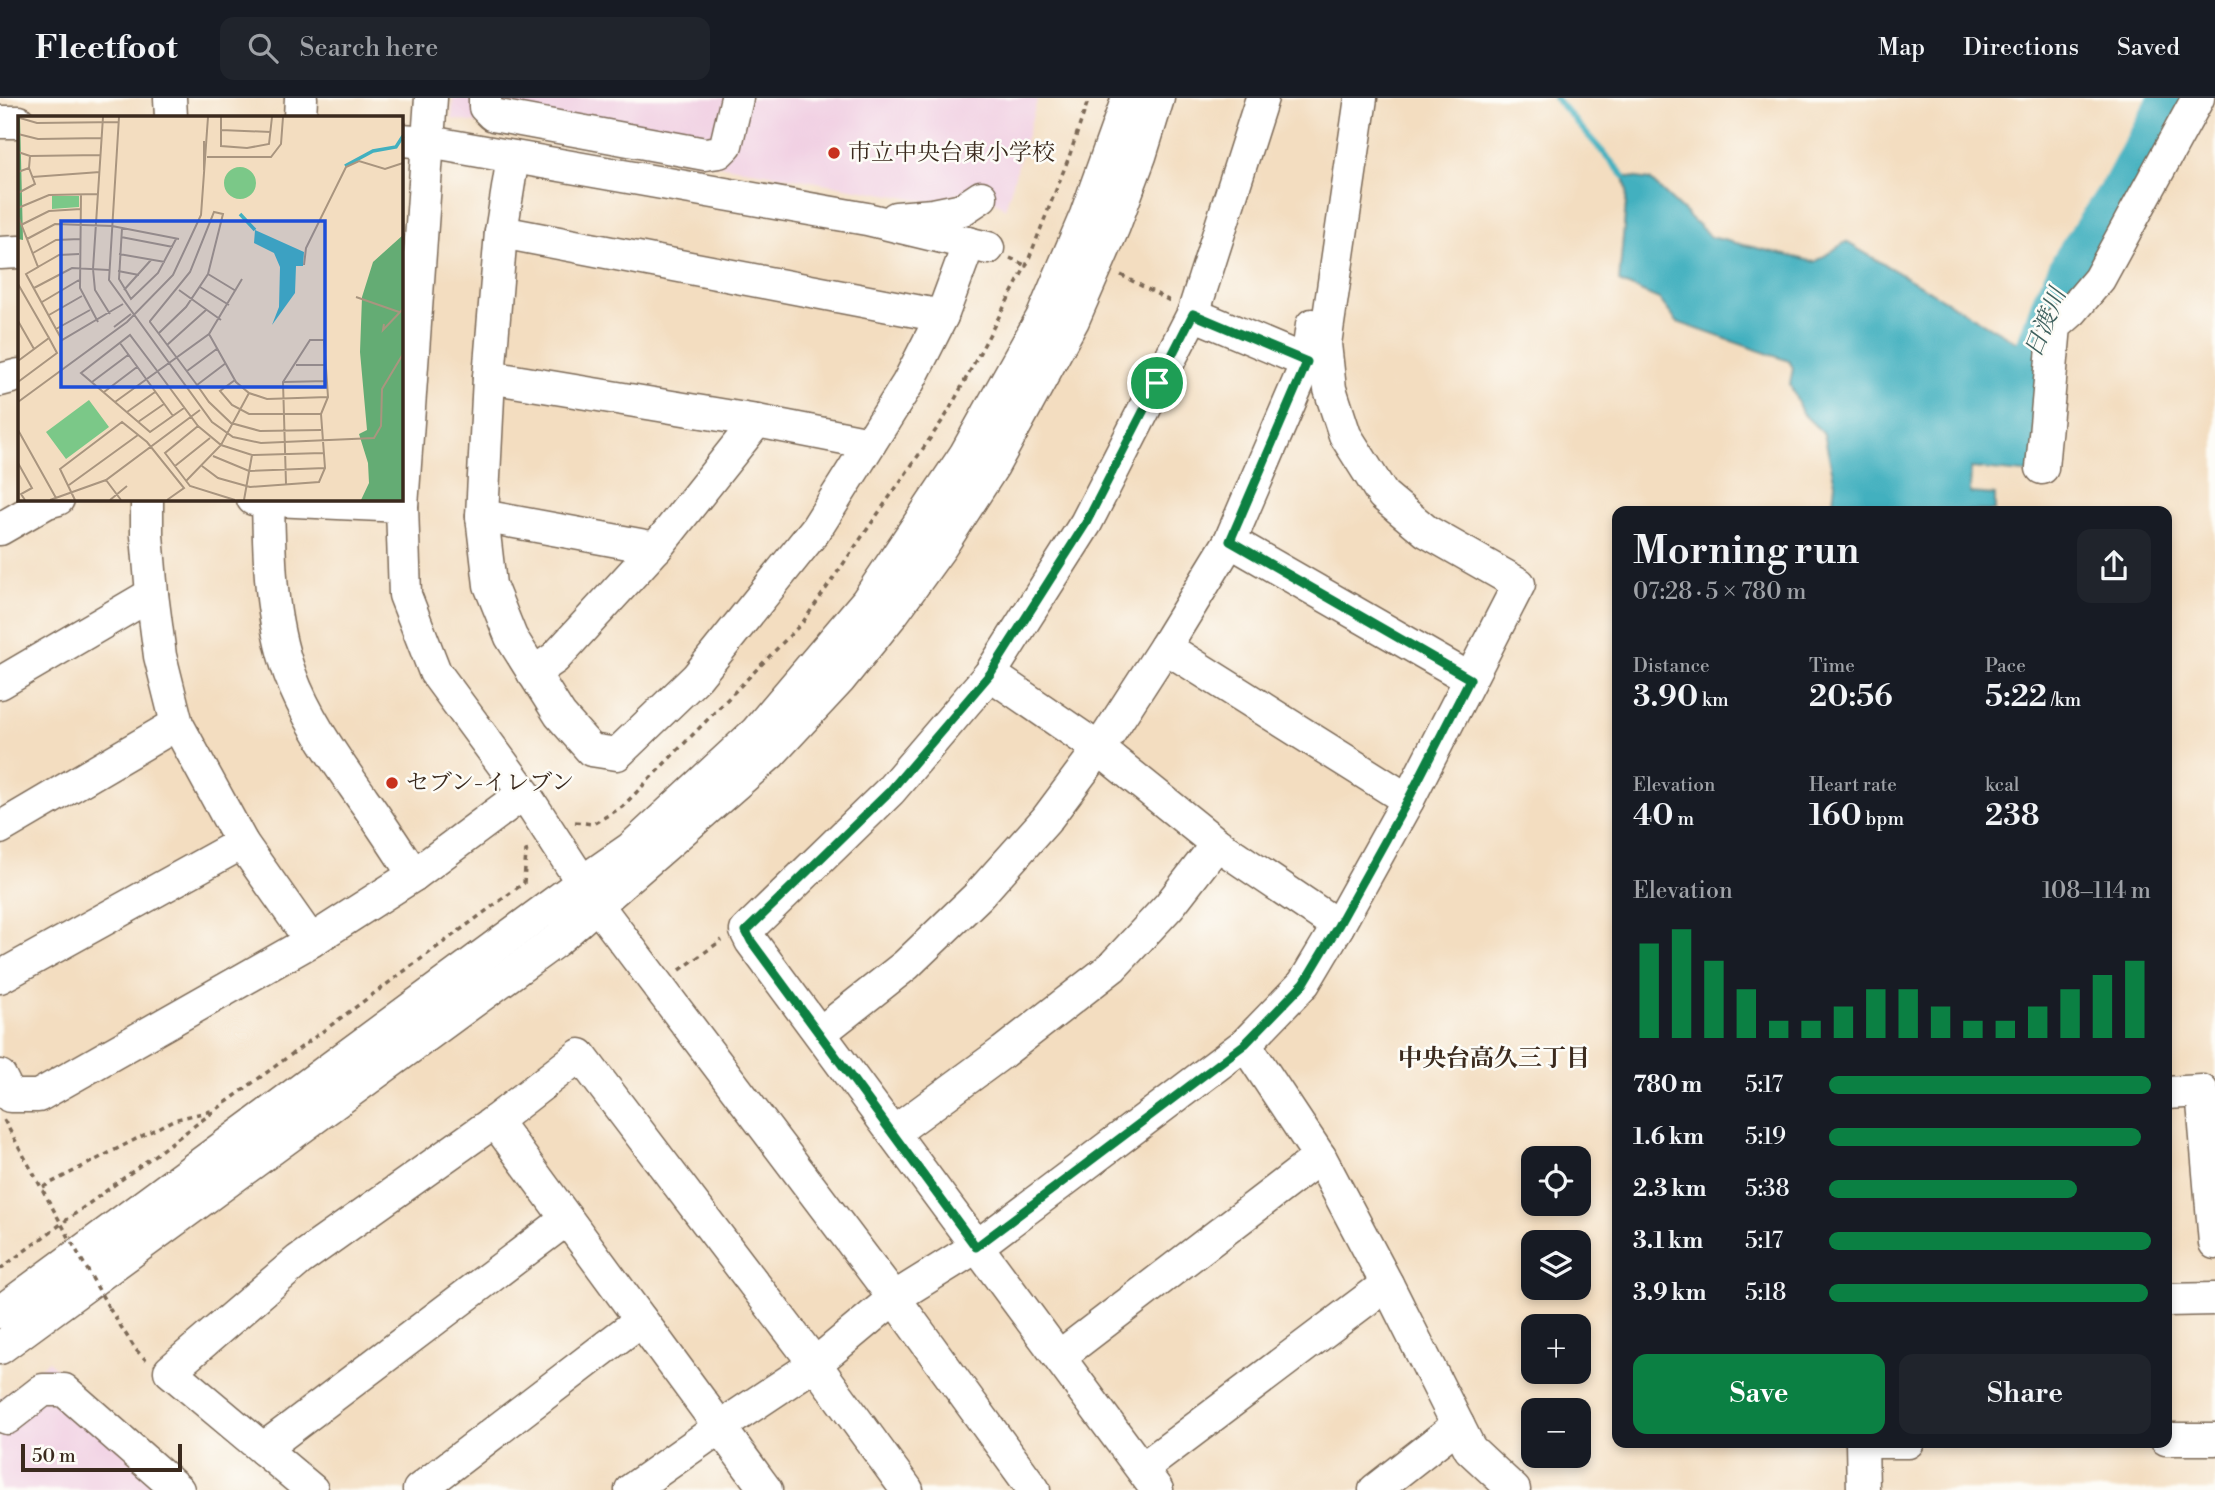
<!DOCTYPE html>
<meta charset="utf-8">
<style>
:root{--surface:#171b24;--page:#20242c;--text:#f1f3f6;--muted:#9ea1a6;--line:#363941;--accent:#0b8043}
body{margin:0;font-family:"Libre Bodoni","Noto Serif JP",serif;background:var(--page);color:var(--text);height:100vh;display:flex;flex-direction:column;font-size:26px;white-space:nowrap}
*{box-sizing:border-box;margin:0}
p{font-size:23px;color:var(--muted)}
.icon{flex:none;width:38px;height:38px;fill:none;stroke:currentColor;stroke-width:2;stroke-linecap:round;stroke-linejoin:round}
.map{position:relative;flex:1;overflow:hidden}
.drawer{position:absolute;left:1612px;top:408px;width:560px;height:942px;display:flex;flex-direction:column;background:var(--surface);border-radius:14px;box-shadow:0 4px 10px #0003}
.drawer>*{flex:none}
.tools{position:absolute;left:1521px;top:1048px;display:grid;gap:14px}
.tools a{display:grid;place-items:center;width:70px;height:70px;border-radius:14px;background:var(--surface);box-shadow:0 4px 10px #0003;font-size:35px}
.scale{position:absolute;left:21px;bottom:18px;width:161px;box-sizing:border-box;padding-left:7px;border:4px solid #3b2a1e;border-top:0;font-size:19px;line-height:24px;white-space:nowrap;color:#3b2a1e;-webkit-text-stroke:5px #fdfcf7;paint-order:stroke}
.pin{position:absolute;display:grid;place-items:center;width:60px;height:60px;color:#fff;margin:-30px;border:4px solid #fff;border-radius:50%;box-shadow:0 2px 7px #0007}
.round{display:grid;place-items:center;flex:none;width:74px;height:74px;border-radius:14px;background:var(--page)}
.overview{display:flex;align-items:center;justify-content:space-between;height:119px;padding:0 21px}
h1{font-size:38px;font-weight:600;line-height:52px}
.figures{display:grid;grid-template-columns:repeat(3,1fr);gap:10px;height:119px;padding:7px 21px}
.figures div{display:grid;align-content:center}
.figures b{font-size:30px;font-weight:600}
.figures small{font-size:19px;font-weight:400}
.figures p{font-size:19px}
.chart{height:196px;padding:14px 21px}
.chart p{display:flex;justify-content:space-between}
.chart svg{width:100%;height:126px;margin-top:7px;stroke:var(--accent);stroke-width:6}
.cta{display:flex;gap:14px;margin-top:auto;padding:14px 21px}
.cta a{flex:1;height:80px;border-radius:14px;background:var(--accent);color:#fff;font-size:28px;font-weight:600;line-height:80px;text-align:center}
.cta a+a{background:var(--page);color:var(--text)}
ul{padding:0 21px;list-style:none;font-size:23px}
li{display:grid;grid-template-columns:112px 84px 1fr;align-items:center;height:52px}
li i{height:18px;border-radius:9px;background:var(--accent)}
header{display:flex;align-items:center;gap:42px;box-sizing:border-box;height:98px;padding:0 35px;background:var(--surface);border-bottom:2px solid var(--line)}
header strong{font-size:33px}
nav{display:flex;gap:38px;margin-inline-start:auto;font-size:24px}
.search{width:490px;height:63px;background:var(--page);display:flex;align-items:center;gap:18px;box-sizing:border-box;padding:0 24px;border-radius:14px;color:var(--muted);font-size:26px}
.map>svg:first-child{display:block}
</style>
<header>
<strong>Fleetfoot</strong>
<div class="search"><svg class="icon" aria-label="search" viewBox="0 0 24 24"><circle cx="10" cy="10" r="6"/><path d="M15 15l6 6"/></svg>Search here</div>
<nav><a>Map</a><a>Directions</a><a>Saved</a></nav>
</header>
<div class="map">
<svg width="2215" height="1392" viewBox="0 0 2215 1392">
<rect width="100%" height="100%" fill="#fdfcf7"/>
<filter id="ink" filterUnits="userSpaceOnUse"><feTurbulence type="fractalNoise" baseFrequency=".0143" numOctaves="2"/><feDisplacementMap in="SourceGraphic" scale="14" xChannelSelector="R" yChannelSelector="G"/><feConvolveMatrix kernelMatrix="1 2 1 2 8 2 1 2 1" color-interpolation-filters="sRGB"/></filter>
<filter id="wash" filterUnits="userSpaceOnUse"><feTurbulence type="fractalNoise" baseFrequency=".00686" numOctaves="4" result="noise"/><feDisplacementMap in="SourceGraphic" scale="28" xChannelSelector="R" yChannelSelector="G"/><feGaussianBlur stdDeviation="1.57" result="paint"/><feColorMatrix in="noise" values="0 0 0 0 0 0 0 0 0 0 0 0 0 0 0 0 0 1.4 0 .05"/><feComposite in="paint" operator="in"/></filter>
<g filter="url(#wash)">
<rect width="100%" height="100%" fill="#f3ddc0"/>
<g fill="#f1d0e3">
<path d="M453,0h585l-33,111 -27,-22 -46,15 -480,-83z"/>
<path d="M48,1263l146,129h-194v-91z"/>
</g>
<path fill="#42b0bf" stroke="#3e6d6e" stroke-width="2" d="M1624,78l26,4 61,57 104,25 31,-20 194,114 -7,118 -62,-6 -1,25 25,2v16h-163l3,-28 -11,-49 -22,-21 -12,-29 3,-16 -4,-7 -112,-39 -18,-23 -40,-17 8,-91z"/>
<g fill="none" stroke-linecap="round" stroke-linejoin="round">
<path stroke="#42b0bf" stroke-width="6" d="M1555,0l69,78"/>
<path stroke="#42b0bf" stroke-width="38" d="M2007,294l14,-5 30,-85 20,-40 51,-77 46,-87"/>
</g>
</g>
<g filter="url(#ink)">
<g fill="none" stroke-linecap="round" stroke-linejoin="round">
<g stroke="#7b6957" stroke-width="35">
<g id="minor">
<path d="M170,0l1,19"/>
<path d="M431,0l-29,408 3,89 30,77 89,121 73,112 297,393 140,192"/>
<path d="M485,0v9l8,8 212,39 14,-2 7,-7 11,-47"/>
<path d="M300,19l1,-19"/>
<path d="M0,24h19"/>
<path d="M401,42l28,2 438,77 121,29"/>
<path d="M513,59l-12,75 -12,145 -7,139 8,69 21,52 49,78 31,35 26,4 80,-77 119,-148 92,-146 34,-67 27,-73"/>
<path d="M896,120l37,-3 30,-6 18,-12"/>
<path d="M501,134l441,84"/>
<path d="M0,155l19,-1"/>
<path d="M1193,216l114,48"/>
<path d="M489,279l268,44 113,22"/>
<path d="M0,282l19,-5"/>
<path d="M2042,370l13,-142 17,-15 27,-32 99,-181"/>
<path d="M147,401v36l5,59 8,62 17,68 65,119 69,98"/>
<path d="M253,401l149,7"/>
<path d="M268,401c1,58 2,120 22,175 16,45 46,86 73,125 18,25 34,50 51,76"/>
<path d="M482,418l174,32"/>
<path d="M0,431l47,-27 11,-3"/>
<path d="M1230,443l240,138"/>
<path d="M1165,549l243,153"/>
<path d="M533,575l22,-15 101,-110 101,-127"/>
<path d="M990,576l109,75 118,95 121,82"/>
<path d="M0,585l152,-89"/>
<path d="M0,730l177,-104"/>
<path d="M0,879l242,-134"/>
<path d="M820,935l86,-68 72,-69 68,-76 53,-71 66,-102 65,-106 77,-179 5,-37"/>
<path d="M1245,946l75,113 67,127 83,165 44,41"/>
<path d="M0,978l10,20h28l273,-155 103,-66 110,-82"/>
<path d="M2166,995l36,-2 13,152"/>
<path d="M495,1023l271,369"/>
<path d="M893,1035l110,-81 109,-85 57,-61 48,-62"/>
<path d="M2166,1202l49,-1"/>
<path d="M0,1214l581,-429 49,-34 126,-117 111,-131 98,-146 78,-139 43,-101 42,-117"/>
<path d="M0,1250l557,-408 213,-186 70,-75 50,-62 50,-69 53,-82 80,-146 41,-94 26,-70 18,-58"/>
<path d="M1060,1258l260,-199"/>
<path d="M7,1320l36,-28h21l114,100"/>
<path d="M2166,1341h49"/>
<path d="M1862,1344l1,48"/>
<path d="M1862,1344h46"/>
<path d="M263,1351l304,-230"/>
<path d="M1142,1371l245,-185"/>
<path d="M312,1392l-142,-119 129,-111 196,-139 85,-66 235,309 92,126"/>
<path d="M419,1392l222,-170"/>
<path d="M631,1392l89,-63 95,-63 79,-66 82,-51 269,-203 59,-61 34,-57 70,-126 111,-216 -93,-53 -43,-36 -38,-60 -15,-46 -5,-45 36,-246"/>
<path d="M1157,1392l-406,-549 -5,-10 144,-140 100,-117 96,-151 107,-209 69,-216"/>
<path d="M1375,1392l83,-65"/>
</g>
</g>
<g stroke="#7b6957" stroke-width="3.5" stroke-dasharray="5 5" stroke-linecap="butt">
<path d="M1010,160l15,7"/>
<path d="M1121,177l49,26"/>
<path d="M575,724l18,2 29,-17 181,-185 144,-208 79,-148 43,-109 20,-59"/>
<path d="M680,872l42,-30"/>
<path d="M4,1022l53,96"/>
<path d="M43,1089l130,-67 42,-10"/>
<path d="M0,1171l524,-386 2,-32 4,-1"/>
<path d="M109,1210l27,42 10,10"/>
</g>
<use href="#minor" stroke="#fff" stroke-width="32"/>
<path stroke="#7b6957" stroke-width="3.5" stroke-dasharray="5 5" stroke-linecap="butt" d="M57,1118l52,92"/>
</g>
</g>
<g fill="none" stroke-linecap="round" stroke-linejoin="round" filter="url(#ink)">
<g stroke="#fff" stroke-width="14">
<path id="route" d="M1193,216l114,48 -77,179 240,138 -62,121 -70,126 -34,57 -59,61 -269,203 -225,-306 -5,-10 144,-140 100,-117 96,-151z"/>
</g>
<use href="#route" stroke="#0b8043" stroke-width="9"/>
</g>
<g fill="#c8321e" stroke="#fdfcf7" stroke-width="2.5">
<circle cx="834" cy="55" r="7"/>
<circle cx="392" cy="685" r="7"/>
</g>
<g text-anchor="middle" dominant-baseline="central" stroke-width="5" stroke-linejoin="round" paint-order="stroke">
<g font-size="23" fill="#3b2a1e" stroke="#fdfcf7" text-anchor="start">
<text x="848" y="55">市立中央台東小学校</text>
<text x="406" y="685">セブン-イレブン</text>
</g>
<g font-size="24" font-style="italic" fill="#3e605e" stroke="#fdfcf7">
<text transform="translate(2046 225) rotate(-68)">日渡川</text>
</g>
<g font-size="24" font-weight="bold" fill="#3b2a1e" stroke="#fdfcf7">
<text x="1494" y="961">中央台高久三丁目</text>
</g>
</g>
<g transform="translate(18 18)">
<rect width="385" height="385" fill="#f3ddc0"/>
<path d="M206 67a16 16 0 1 1 32 0a16 16 0 1 1-32 0ZM34,80h27v11l-27,2zM71,284l20,27 -43,32 -20,-27z" fill="#7bc888"/>
<path d="M0,1h2l3,123 -5,-1zM385,119v265h-42l8,-17 -1,-20 -9,-29 8,-4 -7,-78 2,-55 11,-35z" fill="#64ac74"/>
<path d="M237,114l49,22 -1,14h-7l-1,27 -23,32 7,-18 1,-40 -6,-14 -20,-10z" fill="#42b0bf"/>
<path fill="none" stroke="#42b0bf" stroke-width="3.5" d="M327,50l28,-15 23,-4 7,-11M222,98l15,16"/>
<path fill="none" stroke="#a9957f" stroke-width="2" d="M85,1l-10,152 2,21 15,24M101,1l-10,163 103,142 21,15 28,6 113,-5 7,-12 1,-37 21,-35M203,1v29l26,2 22,-4 3,-27M2,2l17,5 82,-1M203,14l50,2M0,18l20,5 64,-1M0,36l12,4 71,-1M189,41h64l10,-13 2,-27M186,54v-29M0,56l11,-4 1,-12M14,61l68,-5M0,77l17,-9 -6,-16M63,78l-1,94 18,34M0,92l31,-13 49,-1M0,100l20,51 -12,7 36,66 61,-36M3,109l28,-14 32,-2M104,112l-3,51 12,20 27,-26 18,-34M103,121l52,10M9,123l28,-15 57,2 67,13M15,137l23,-13 24,-1M101,138l46,8M286,149l2,-17 40,-81 13,-6 26,8 18,-6M20,151l21,-12 20,-1M100,155l21,4M190,158l28,17M0,168l31,54M182,171l29,18M16,172l38,-20 37,2M106,174l27,-30M161,174l42,30M338,181l43,15M24,186l37,-22M31,199l33,-19M0,205l16,28M366,208l-1,6 20,-21M96,211l17,-13M38,213l34,-19M141,217l27,-26 22,-33 15,-60 -9,-2 -24,60 -40,49v1l27,36 20,27 12,17 22,21 29,8 61,-1M191,218l27,48 13,11 18,6 61,-2M102,227l53,73M149,229l39,-35M0,245l31,-23 8,15 -39,29M278,249h30M169,255l31,-23M217,264l-15,11 12,14 17,9h72M74,266l36,-27M265,266l44,-1M179,269l29,-22M86,276l33,-25M0,286l109,-80 46,-47 28,-60 7,-98M97,286l94,-68 33,-55M166,292l-34,24 -69,-59 49,-38 28,37 40,54 23,19 31,10 71,-2M109,296l28,-20M120,306l26,-18M180,310l-33,27 25,33 45,14M0,314l38,68M195,340l36,15 76,-3M0,347l14,25 -11,6 4,6M157,350l35,-28M184,350l16,12 32,9 69,-5 6,-14 -4,-54 7,-17 -4,-57h-14l-27,42 3,102M88,364l15,20M168,365l35,-36 28,-52M51,369l69,-50M32,384l56,-20 94,-70M57,384l-15,-31 62,-47 25,20 37,46 -17,12M92,384l17,-14M226,384l8,-45"/>
<path fill="#1d4ed8" fill-opacity="0.15" stroke="#1d4ed8" stroke-width="3.5" d="M43,105h264v166h-264z"/>
<rect width="385" height="385" fill="none" stroke="#3b2a1e" stroke-width="3.5"/>
</g>
</svg>
<div class="tools">
<a><svg class="icon" aria-label="locate" viewBox="0 0 24 24"><circle cx="12" cy="12" r="6"/><path d="M12 2v4M12 18v4M2 12h4M18 12h4"/></svg></a>
<a><svg class="icon" aria-label="layers" viewBox="0 0 24 24"><path d="M12 4l9 5-9 5-9-5zM3 14l9 5 9-5"/></svg></a>
<a>+</a>
<a>−</a>
</div>
<div class="scale">50 m</div>
<div class="pin" style="left:1157px;top:285px;background:#1e9e55"><svg class="icon" aria-label="arrive" viewBox="0 0 24 24"><path d="M6 21V4h12l-3 4 3 4H6"/></svg></div>
<section class="drawer">
<div class="overview"><div><h1>Morning run</h1><p>07:28 · 5 × 780 m</p></div><a class="round"><svg class="icon" aria-label="share" viewBox="0 0 24 24"><path d="M12 15V3M7 8l5-5 5 5M5 13v7h14v-7"/></svg></a></div>
<div class="figures">
<div><p>Distance</p><b>3.90<small> km</small></b></div>
<div><p>Time</p><b>20:56</b></div>
<div><p>Pace</p><b>5:22<small> /km</small></b></div>
</div>
<div class="figures">
<div><p>Elevation</p><b>40<small> m</small></b></div>
<div><p>Heart rate</p><b>160<small> bpm</small></b></div>
<div><p>kcal</p><b>238</b></div>
</div>
<div class="chart"><p><span>Elevation</span>108–114 m</p>
<svg viewBox="0 0 160 44" preserveAspectRatio="none"><path d="M5 44V11M15 44V6M25 44V17M35 44V27M45 44V38M55 44V38M65 44V33M75 44V27M85 44V27M95 44V33M105 44V38M115 44V38M125 44V33M135 44V27M145 44V22M155 44V17"/></svg>
</div>
<ul>
<li><b>780 m</b>5:17<i style="width:100%"></i></li>
<li><b>1.6 km</b>5:19<i style="width:97%"></i></li>
<li><b>2.3 km</b>5:38<i style="width:77%"></i></li>
<li><b>3.1 km</b>5:17<i style="width:100%"></i></li>
<li><b>3.9 km</b>5:18<i style="width:99%"></i></li>
</ul>
<div class="cta"><a>Save</a><a>Share</a></div>
</section>
</div>
